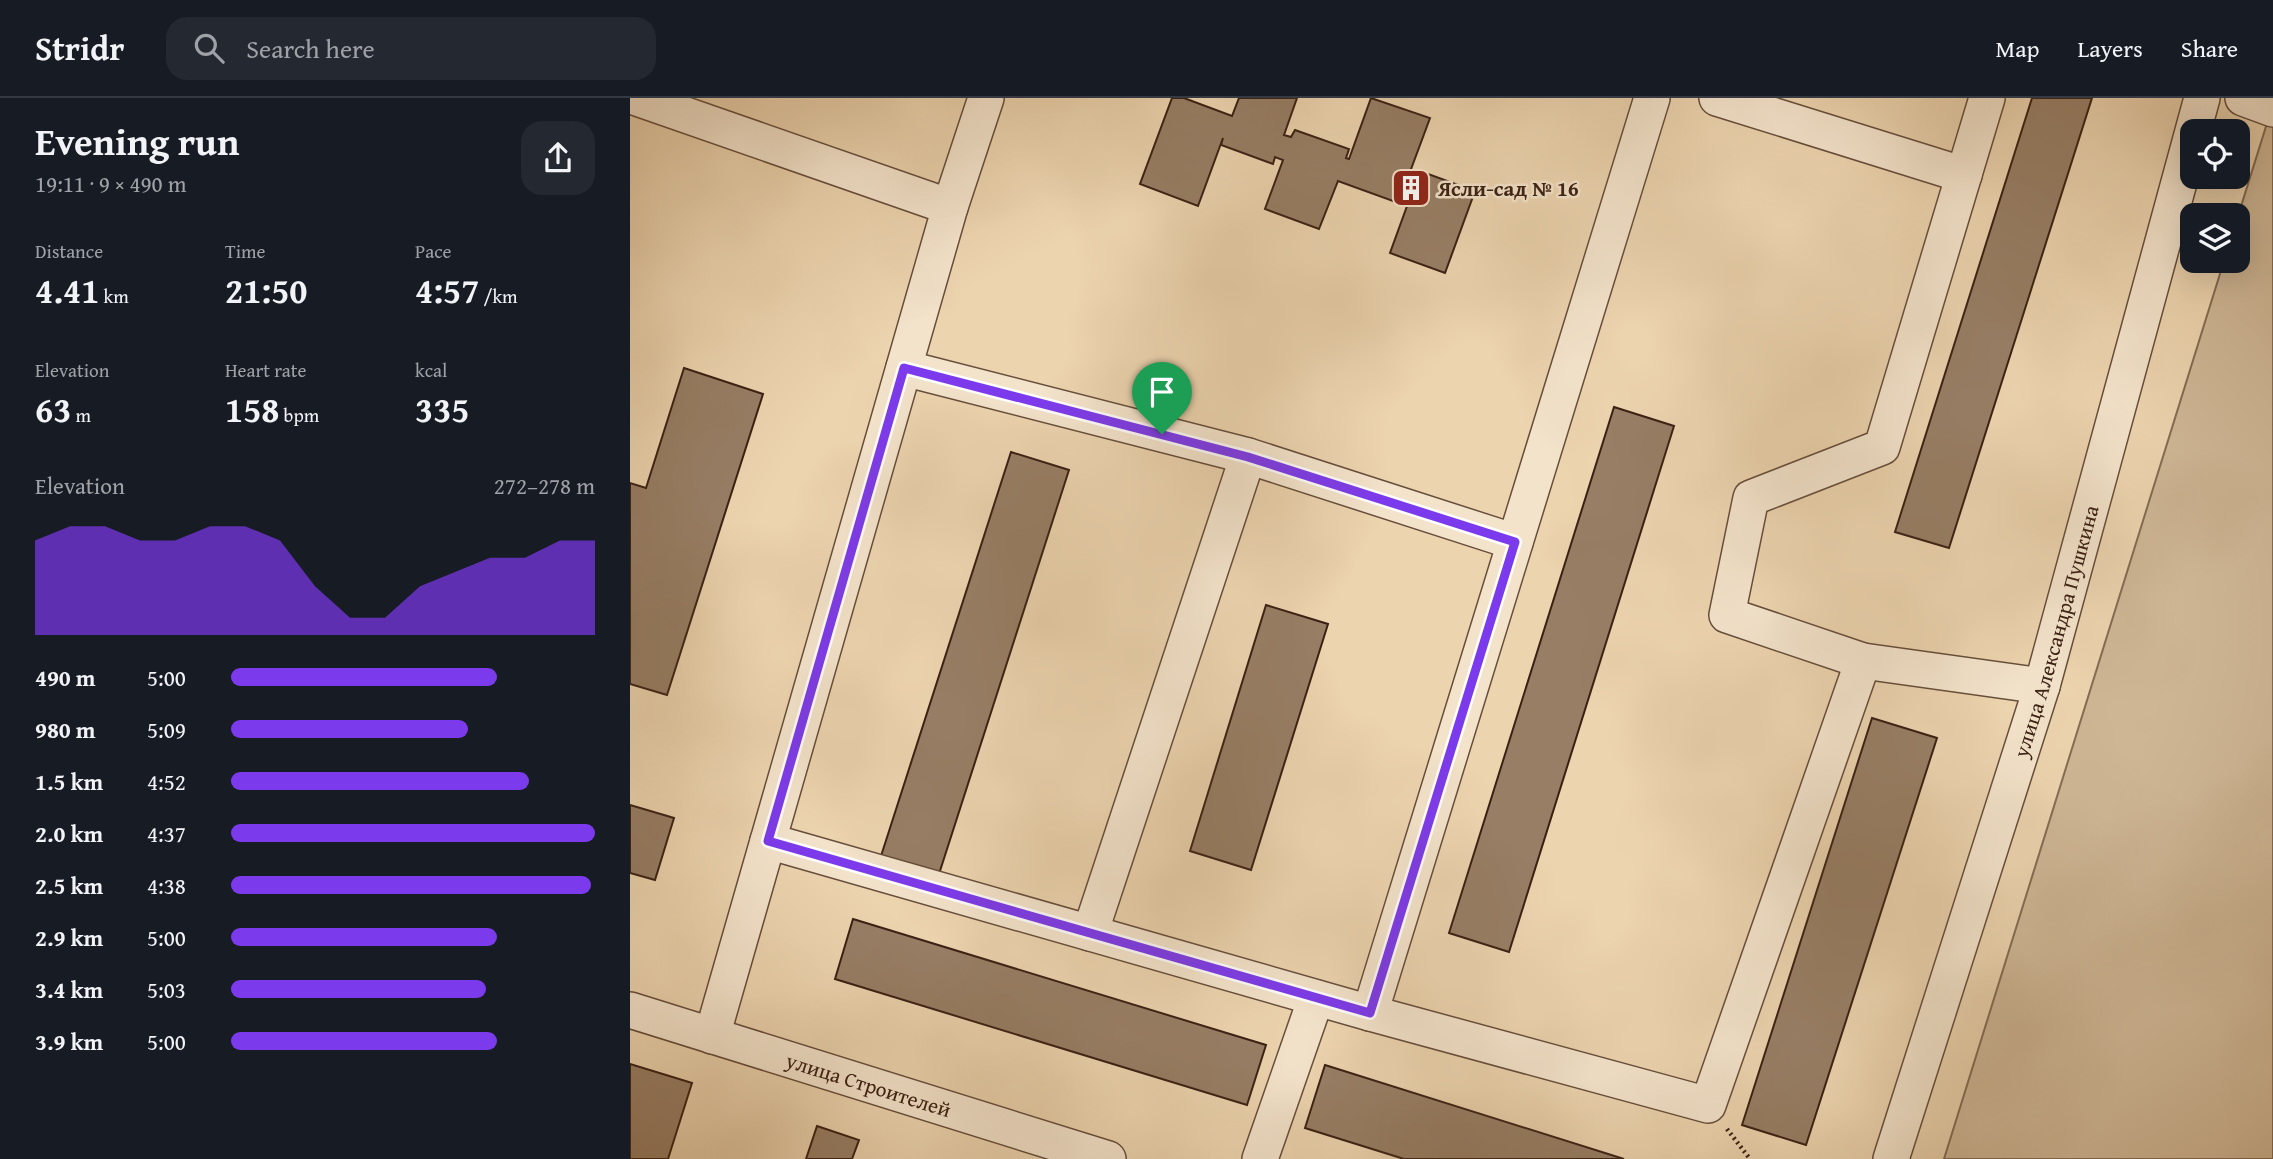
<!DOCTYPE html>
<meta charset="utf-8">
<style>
:root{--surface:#171b24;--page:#242831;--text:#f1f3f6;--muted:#9ea1a6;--line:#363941;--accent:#7c3aed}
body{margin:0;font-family:"Gentium Book Plus",serif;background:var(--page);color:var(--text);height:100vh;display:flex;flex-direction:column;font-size:26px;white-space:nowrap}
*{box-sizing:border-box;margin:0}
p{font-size:23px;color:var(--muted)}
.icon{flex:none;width:38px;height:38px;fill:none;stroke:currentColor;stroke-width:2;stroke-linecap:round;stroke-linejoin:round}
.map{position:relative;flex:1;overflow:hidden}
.sheet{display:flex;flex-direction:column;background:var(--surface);width:630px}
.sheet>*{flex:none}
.tools{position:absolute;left:1550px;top:21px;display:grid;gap:14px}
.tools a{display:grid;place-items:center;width:70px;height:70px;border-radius:14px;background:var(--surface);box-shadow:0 7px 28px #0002;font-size:35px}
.pin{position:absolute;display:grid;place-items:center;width:60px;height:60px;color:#fff;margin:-72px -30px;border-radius:50% 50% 50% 0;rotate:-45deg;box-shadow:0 0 7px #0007}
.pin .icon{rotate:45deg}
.round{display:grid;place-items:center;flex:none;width:74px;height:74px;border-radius:21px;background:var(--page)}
.headline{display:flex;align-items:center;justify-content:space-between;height:119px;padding:0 35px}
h1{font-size:38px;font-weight:700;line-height:52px}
.metrics{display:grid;grid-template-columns:repeat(3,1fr);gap:10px;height:119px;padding:7px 35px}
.metrics div{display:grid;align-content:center}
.metrics b{font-size:35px;font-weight:700}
.metrics small{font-size:19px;font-weight:400}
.metrics p{font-size:19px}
.chart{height:196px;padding:14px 35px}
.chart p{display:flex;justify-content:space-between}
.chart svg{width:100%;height:126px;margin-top:7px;fill:var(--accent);opacity:.7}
ul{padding:0 35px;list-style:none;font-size:23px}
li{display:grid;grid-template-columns:112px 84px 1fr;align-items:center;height:52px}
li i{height:18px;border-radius:9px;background:var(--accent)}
header{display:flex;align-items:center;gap:42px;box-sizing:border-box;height:98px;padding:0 35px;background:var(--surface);border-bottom:2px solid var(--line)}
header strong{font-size:33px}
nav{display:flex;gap:38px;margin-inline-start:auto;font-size:24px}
.search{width:490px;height:63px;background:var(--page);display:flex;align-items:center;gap:18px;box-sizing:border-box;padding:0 24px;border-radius:21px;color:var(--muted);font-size:26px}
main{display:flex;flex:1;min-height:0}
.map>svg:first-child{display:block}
</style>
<header>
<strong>Stridr</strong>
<div class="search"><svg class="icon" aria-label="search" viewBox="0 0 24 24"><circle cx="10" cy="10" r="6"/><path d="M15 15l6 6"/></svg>Search here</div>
<nav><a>Map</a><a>Layers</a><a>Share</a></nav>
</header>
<main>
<section class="sheet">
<div class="headline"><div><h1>Evening run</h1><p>19:11 · 9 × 490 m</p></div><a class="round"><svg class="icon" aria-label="share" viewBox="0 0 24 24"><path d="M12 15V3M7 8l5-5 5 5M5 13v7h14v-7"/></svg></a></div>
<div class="metrics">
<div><p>Distance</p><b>4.41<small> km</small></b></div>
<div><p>Time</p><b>21:50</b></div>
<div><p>Pace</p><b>4:57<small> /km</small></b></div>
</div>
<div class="metrics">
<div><p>Elevation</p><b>63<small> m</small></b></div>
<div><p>Heart rate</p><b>158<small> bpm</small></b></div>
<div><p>kcal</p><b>335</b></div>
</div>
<div class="chart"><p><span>Elevation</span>272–278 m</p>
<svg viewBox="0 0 160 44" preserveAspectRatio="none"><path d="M0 44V11L10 6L20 6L30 11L40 11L50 6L60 6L70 11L80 27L90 38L100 38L110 27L120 22L130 17L140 17L150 11L160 11V44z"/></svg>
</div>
<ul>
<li><b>490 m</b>5:00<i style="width:73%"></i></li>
<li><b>980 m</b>5:09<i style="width:65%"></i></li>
<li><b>1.5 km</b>4:52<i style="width:82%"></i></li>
<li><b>2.0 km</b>4:37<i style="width:100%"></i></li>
<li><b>2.5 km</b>4:38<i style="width:99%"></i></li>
<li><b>2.9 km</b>5:00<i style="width:73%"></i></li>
<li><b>3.4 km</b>5:03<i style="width:70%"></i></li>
<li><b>3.9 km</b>5:00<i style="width:73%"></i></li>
</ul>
</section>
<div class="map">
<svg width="1643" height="1061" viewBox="0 0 1643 1061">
<rect width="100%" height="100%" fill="#ecd4af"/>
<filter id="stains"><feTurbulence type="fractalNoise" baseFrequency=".00286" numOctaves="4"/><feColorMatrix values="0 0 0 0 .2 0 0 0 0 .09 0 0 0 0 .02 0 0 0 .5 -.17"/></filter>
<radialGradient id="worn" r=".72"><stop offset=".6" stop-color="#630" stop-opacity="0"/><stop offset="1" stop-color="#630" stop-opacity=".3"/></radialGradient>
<path fill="#ceb695" stroke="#846c54" stroke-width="2" d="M1643,6v1055h-329l280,-898h14v-45z"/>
<g fill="#977e65" stroke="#3b2114" stroke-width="2">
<path d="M542,0h12l48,18 7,-18h58l-13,37 7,2 4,-7 54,19 -3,9 3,1 22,-61 59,20 -23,62 8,4 5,-13 55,20 -30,82 -55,-20 17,-47 -69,-25 -19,48 -54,-20 18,-49 -8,-3 -2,7 -52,-19 2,-7 -25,68 -58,-22z"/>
<path d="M1402,0h60l-143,450 -54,-16z"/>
<path d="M54,270l79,26 -96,301 -37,-11v-201l16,5z"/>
<path d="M984,309l60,19 -165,526 -60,-19z"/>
<path d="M381,354l58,18 -130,404 -58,-18z"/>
<path d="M636,507l62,19 -77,246 -61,-19z"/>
<path d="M1242,620l65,20 -131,407 -64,-20z"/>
<path d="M0,707l44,13 -19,62 -25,-7z"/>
<path d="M223,821l413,126 -19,60 -412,-126z"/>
<path d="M0,966l62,19 -24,76h-38z"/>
<path d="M695,967l299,94h-220l-99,-31z"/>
<path d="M187,1028l42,14 -7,19h-46z"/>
</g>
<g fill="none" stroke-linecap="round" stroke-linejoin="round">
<g stroke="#674e3b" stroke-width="38">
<g id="minor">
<path d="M7,0l313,109 -238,829"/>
<path d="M1087,0l247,77"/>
<path d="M1357,0l-105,349 -131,51 -24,117 136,46 179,25"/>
<path d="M1613,0l30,11"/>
<path d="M320,109l36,-109"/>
<path d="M274,270l344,88 267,86"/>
<path d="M138,743l602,172 338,92 155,-444"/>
<path d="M460,835l158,-477"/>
<path id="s1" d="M0,912l478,149"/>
<path d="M740,915l282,-915"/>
<path d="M630,1061l56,-161"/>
<path id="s2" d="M1261,1061l151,-473 160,-588"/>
</g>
</g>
<path stroke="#3b2114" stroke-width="4.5" stroke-dasharray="2 3.5" stroke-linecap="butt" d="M1097,1031l23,30"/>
<use href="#minor" stroke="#f3e3cb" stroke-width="35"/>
</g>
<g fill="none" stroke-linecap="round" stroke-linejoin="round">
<g stroke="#fff" stroke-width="14">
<path id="route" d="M274,270l344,89 267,85 -145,471 -602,-172z"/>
</g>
<use href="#route" stroke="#7c3aed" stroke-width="9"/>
</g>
<defs>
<g id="building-square" transform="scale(2.0125)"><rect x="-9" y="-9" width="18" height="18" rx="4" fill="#8f2418" stroke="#f3e3cb"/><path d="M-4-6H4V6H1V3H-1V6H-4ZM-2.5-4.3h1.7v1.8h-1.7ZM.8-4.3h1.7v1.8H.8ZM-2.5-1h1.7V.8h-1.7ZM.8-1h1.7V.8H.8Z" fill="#fff"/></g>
</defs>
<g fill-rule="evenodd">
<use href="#building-square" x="781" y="90"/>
</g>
<g text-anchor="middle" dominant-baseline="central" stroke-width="5" stroke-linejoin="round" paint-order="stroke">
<g font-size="21" font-weight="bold" fill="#3b2114" stroke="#f3e3cb" text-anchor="start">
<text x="808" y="90">Ясли-сад № 16</text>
</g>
<g font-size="21" fill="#3b2114" stroke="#f3e3cb">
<text stroke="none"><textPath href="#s2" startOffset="553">улица Александра Пушкина</textPath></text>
<text stroke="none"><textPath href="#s1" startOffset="250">улица Строителей</textPath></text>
</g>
</g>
<rect width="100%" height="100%" filter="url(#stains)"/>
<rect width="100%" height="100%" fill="url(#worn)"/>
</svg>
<div class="tools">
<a><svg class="icon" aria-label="locate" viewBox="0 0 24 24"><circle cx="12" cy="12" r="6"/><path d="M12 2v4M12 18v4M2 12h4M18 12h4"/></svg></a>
<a><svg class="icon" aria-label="layers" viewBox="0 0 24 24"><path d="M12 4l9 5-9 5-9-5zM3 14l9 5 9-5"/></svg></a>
</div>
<div class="pin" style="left:532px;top:336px;background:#1e9e55"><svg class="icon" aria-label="arrive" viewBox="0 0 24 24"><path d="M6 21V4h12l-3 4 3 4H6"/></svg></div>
</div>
</main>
